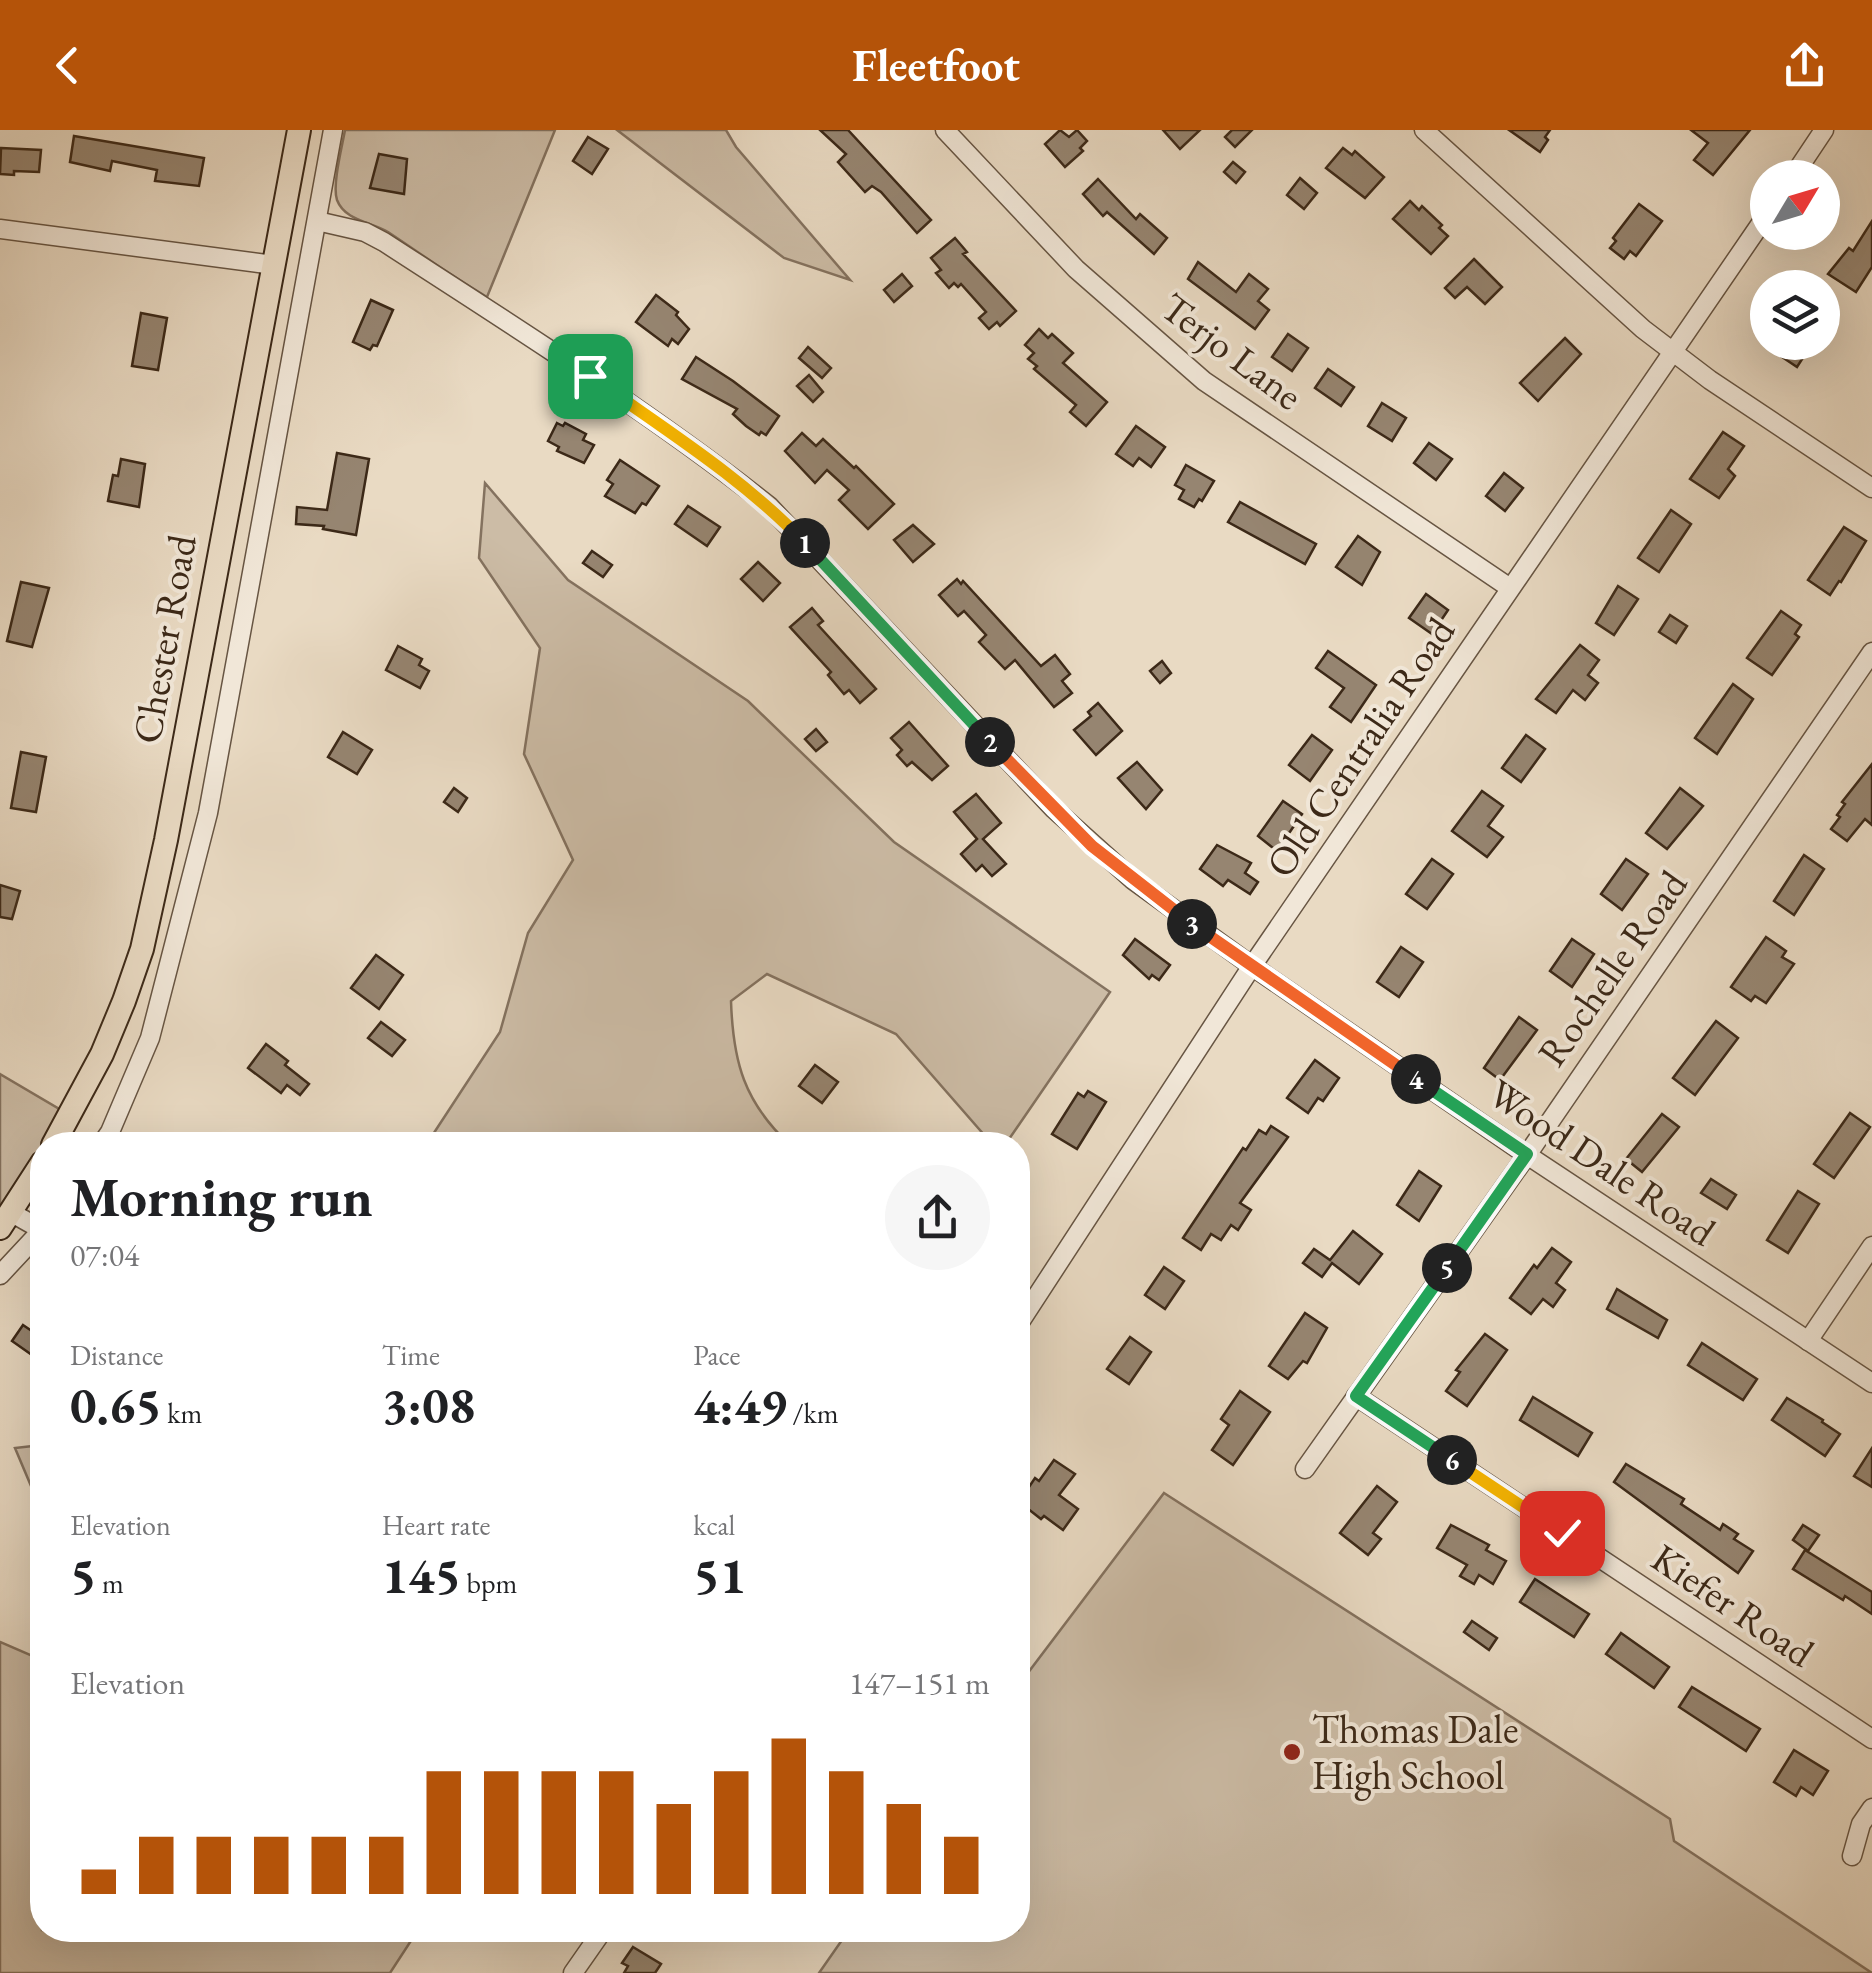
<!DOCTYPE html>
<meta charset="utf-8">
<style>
:root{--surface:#fff;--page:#f6f6f6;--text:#202124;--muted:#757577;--accent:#b45309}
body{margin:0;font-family:"EB Garamond",serif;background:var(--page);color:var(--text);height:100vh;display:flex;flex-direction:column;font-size:38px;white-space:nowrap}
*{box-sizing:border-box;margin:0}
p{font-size:32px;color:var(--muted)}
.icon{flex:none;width:55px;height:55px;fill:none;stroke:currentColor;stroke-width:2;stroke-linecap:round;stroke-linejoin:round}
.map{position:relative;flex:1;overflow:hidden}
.panel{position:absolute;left:30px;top:1002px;width:1000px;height:810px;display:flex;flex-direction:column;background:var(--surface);border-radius:40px;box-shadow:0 10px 40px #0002}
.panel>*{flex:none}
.needle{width:65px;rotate:52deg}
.controls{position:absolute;left:1750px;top:30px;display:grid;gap:20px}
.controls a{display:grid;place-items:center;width:90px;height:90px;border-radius:50%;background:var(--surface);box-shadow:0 10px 40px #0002;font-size:50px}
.pin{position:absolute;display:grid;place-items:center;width:85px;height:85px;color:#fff;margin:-42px;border-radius:20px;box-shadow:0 5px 15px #0006}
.km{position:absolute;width:50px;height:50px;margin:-25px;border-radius:50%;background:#222;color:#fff;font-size:28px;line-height:50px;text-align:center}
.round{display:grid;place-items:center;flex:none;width:105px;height:105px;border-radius:52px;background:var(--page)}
.overview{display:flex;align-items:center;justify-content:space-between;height:170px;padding:0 40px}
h1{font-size:55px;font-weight:700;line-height:75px}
.figures{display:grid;grid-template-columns:repeat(3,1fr);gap:15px;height:170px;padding:10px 40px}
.figures div{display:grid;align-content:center}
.figures b{font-size:50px;font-weight:700}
.figures small{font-size:28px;font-weight:400}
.figures p{font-size:28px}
.chart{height:280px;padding:20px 40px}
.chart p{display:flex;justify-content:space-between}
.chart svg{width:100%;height:180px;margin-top:10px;stroke:var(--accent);stroke-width:6}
header{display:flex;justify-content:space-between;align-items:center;height:130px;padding:0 40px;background:var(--accent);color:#fff;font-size:45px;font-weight:700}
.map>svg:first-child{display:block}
</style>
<header><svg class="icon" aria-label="back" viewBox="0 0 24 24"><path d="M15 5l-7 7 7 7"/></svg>Fleetfoot<svg class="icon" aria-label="share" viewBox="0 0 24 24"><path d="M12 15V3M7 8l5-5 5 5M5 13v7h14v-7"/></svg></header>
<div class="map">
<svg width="1872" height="1843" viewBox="0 0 1872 1843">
<rect width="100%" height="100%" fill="#e9dac3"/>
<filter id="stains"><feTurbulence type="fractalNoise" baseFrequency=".002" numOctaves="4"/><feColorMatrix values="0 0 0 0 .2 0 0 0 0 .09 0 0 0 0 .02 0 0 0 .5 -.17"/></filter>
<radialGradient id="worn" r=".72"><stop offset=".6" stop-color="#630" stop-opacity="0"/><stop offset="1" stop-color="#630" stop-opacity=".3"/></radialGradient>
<g fill="#ccbca6" stroke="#84725f" stroke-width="2.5">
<path d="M345,0h210l-68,167c-34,-20 -66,-43 -99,-65 -16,-10 -43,-11 -51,-32 -5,-15 5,-53 8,-70z"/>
<path d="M617,0h109l10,17 114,133 -66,-22z"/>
<path d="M485,353l83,97 180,121 146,141 216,150 -105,153h-12l-97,-111 -129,-60 -36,27c2,61 13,101 59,144h-364l74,-113 28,-99 45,-73 -49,-106 16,-106 -61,-90z"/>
<path d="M0,944l66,39 -66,102z"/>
<path d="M42,1315v67l-27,-64z"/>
<path d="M1164,1363l506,326 4,22 198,132h-1053l30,-43h169v-244z"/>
<path d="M0,1512l42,18v270h376l-28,43h-390z"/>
</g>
<g fill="#968571" stroke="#3c2918" stroke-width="2.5">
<path d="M820,0h28l83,90 -14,13 -36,-41 -9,-6 -7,6 -27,-30 8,-8z"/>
<path d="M1060,0l9,7 8,-7 10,11 -7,7 3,3 -18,16 -20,-23z"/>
<path d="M1163,0h37l-20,19z"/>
<path d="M1232,0h20l-17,17 -10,-10z"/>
<path d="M1509,0h41l-5,7 3,3 -8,12z"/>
<path d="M1691,0h59l-37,45 -19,-15 14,-17z"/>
<path d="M74,6l130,22 -5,28 -44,-5 2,-11 -45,-9 -2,10 -40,-9z"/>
<path d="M588,7l20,12 -16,25 -19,-13z"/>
<path d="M1,18l40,2 -2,22 -25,-1v4l-14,-1z"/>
<path d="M1343,18l9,7 3,-4 29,26 -19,21 -39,-30z"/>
<path d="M379,24l28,5 -3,35 -34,-6z"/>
<path d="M1233,32l12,10 -9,11 -12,-11z"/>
<path d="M1300,48l17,15 -13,16 -17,-14z"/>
<path d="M1098,49l38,40 4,-5 27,24 -13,16 -47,-42 -4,4 -20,-22z"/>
<path d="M1410,71l9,9 3,-4 20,19 -3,3 9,8 -17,18 -38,-35z"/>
<path d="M1639,74l23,17 -26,35 -6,-5 -6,8 -14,-11 6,-7 -3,-3z"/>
<path d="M1872,91v46l-16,25 -28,-18 21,-26 4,3z"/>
<path d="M955,108l12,14 -4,2 53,57 -16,15 -3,-4 -8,7 -10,-11 7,-6 -25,-28 -3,3 -4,-4 -5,5 -13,-15 5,-3 -10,-12z"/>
<path d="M1474,129l28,28 -17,17 -18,-17 -12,11 -10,-10z"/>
<path d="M1198,132l38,30 13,-18 19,15 -10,12 11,9 -14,19 -67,-50z"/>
<path d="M902,144l10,12 -18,16 -10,-12z"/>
<path d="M656,165l22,17 -2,3 13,14 -11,15 -6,-5 -4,7 -32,-24z"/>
<path d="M371,170l22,10 -16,36 -4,-1 -3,5 -17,-8z"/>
<path d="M141,183l26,5 -9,52 -26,-4z"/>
<path d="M1039,199l9,9 4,-4 21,19 -10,10 44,39 -21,24 -16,-14 6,-7 -42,-36 3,-3 -9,-7 6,-6 -9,-8z"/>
<path d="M1288,204l20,14 -16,23 -20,-14z"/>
<path d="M1565,208l16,16 -43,47 -18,-18z"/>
<path d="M1782,212h31l-16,25 -21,-14z"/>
<path d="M808,217l23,21 -9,10 -23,-20z"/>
<path d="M696,227l37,24 46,35 -13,19 -5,-3 -2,3 -13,-9 -13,-12 4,-5 -55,-30z"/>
<path d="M1328,239l26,18 -13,19 -26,-18z"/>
<path d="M809,245l14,17 -10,10 -16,-16z"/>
<path d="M1382,273l24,15 -14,23 -24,-15z"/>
<path d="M557,293l6,3 2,-3 21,11 -3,6 11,5 -10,18 -27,-12 2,-4 -11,-6z"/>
<path d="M1136,296l29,21 -14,20 -12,-9 -6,8 -17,-12z"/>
<path d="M1723,302l21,14 -16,23 7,7 -16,22 -29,-19z"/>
<path d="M802,303l14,13 7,-7 31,29 2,-2 38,38 -26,25 -29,-29 10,-10 -22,-20 -12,13 -30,-32z"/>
<path d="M1429,313l23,16 -16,21 -22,-17z"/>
<path d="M337,323l32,6 -13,76 -33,-6 1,-3 -28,-2 1,-17 30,3z"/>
<path d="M121,329l24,5 -6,43 -31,-6 5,-26 5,1z"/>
<path d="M620,330l39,26 -13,19 -4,-2 -7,10 -30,-17 8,-12 -6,-4z"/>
<path d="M1186,335l28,16 -12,20 -3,-2 -5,8 -15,-8 5,-9 -9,-5z"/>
<path d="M1504,343l19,15 -18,23 -19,-15z"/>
<path d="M1240,372l76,42 -11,20 -77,-42z"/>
<path d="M688,376l32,21 -13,19 -32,-22z"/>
<path d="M1671,380l20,14 -32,48 -21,-14z"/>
<path d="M913,395l21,19 -21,18 -19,-22z"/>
<path d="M1844,397l22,14 -25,41 -2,-1 -9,14 -22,-15z"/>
<path d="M1358,406l22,16 -18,33 -26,-18z"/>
<path d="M592,421l20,14 -9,12 -20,-14z"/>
<path d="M758,432l22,21 -17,18 -22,-22z"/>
<path d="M957,449l4,5 2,-3 78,85 14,-11 15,19 -8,7 10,12 -18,14 -39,-47 -10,9 -26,-27 7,-7 -22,-24 -6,5 -19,-21z"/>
<path d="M21,452l28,6 -17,59 -25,-6z"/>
<path d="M1618,456l20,13 -24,36 -18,-12z"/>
<path d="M1426,464l22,16 -16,24 -23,-16z"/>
<path d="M812,478l11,13 -5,4 58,64 -16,14 -11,-13 -5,4 -16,-19 3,-3 -41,-45z"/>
<path d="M1781,481l20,14 -6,9 4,3 -27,38 -25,-17z"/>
<path d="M1670,485l17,11 -11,17 -17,-11z"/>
<path d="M1580,515l19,15 -11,15 10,8 -13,17 -12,-10 -17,23 -20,-14z"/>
<path d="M398,516l24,13 -3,6 10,6 -9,17 -34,-18z"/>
<path d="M1328,521l48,34 -25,37 -21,-15 14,-19 -28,-20z"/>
<path d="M1162,531l9,12 -11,10 -10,-12z"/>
<path d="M1733,554l20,15 -36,55 -22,-16z"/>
<path d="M1098,573l24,28 -26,24 -22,-25 17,-14 -3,-4z"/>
<path d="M909,592l39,44 -16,14 -20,-18 -5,4 -10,-11 5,-5 -11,-12z"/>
<path d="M816,599l11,13 -11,9 -11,-12z"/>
<path d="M343,602l29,18 -15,24 -29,-17z"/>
<path d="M1312,605l20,15 -22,31 -21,-16z"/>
<path d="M1526,605l19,14 -24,33 -19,-14z"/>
<path d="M21,622l25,5 -10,55 -25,-4z"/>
<path d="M1137,632l25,28 -16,19 -28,-31z"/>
<path d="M1872,634v61l-7,-6 -18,22 -16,-12 9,-12 -3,-2 8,-11 -3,-2z"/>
<path d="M454,658l13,10 -9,14 -14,-10z"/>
<path d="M1680,658l23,18 -36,43 -21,-16z"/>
<path d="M1482,661l21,15 -15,20 15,11 -16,20 -35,-26z"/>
<path d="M976,664l25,29 -18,16 23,25 -14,12 -10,-11 -6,6 -15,-17 16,-15 -23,-27z"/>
<path d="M1283,671l19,13 -25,37 -19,-15z"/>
<path d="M1217,715l34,18 -6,10 13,9 -8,12 -22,-14 -5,6 -23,-17z"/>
<path d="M1804,725l20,14 -30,46 -20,-14z"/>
<path d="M1432,729l21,15 -26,35 -21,-15z"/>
<path d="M1626,729l22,15 -26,36 -21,-16z"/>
<path d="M0,755l20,6 -8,28 -12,-2z"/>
<path d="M1766,807l20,14 -4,6 12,7 -28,39 -11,-7 -4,5 -20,-14z"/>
<path d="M1135,809l35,26 -11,15 -7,-5 -3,4 -26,-24z"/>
<path d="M1572,809l22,15 -22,33 -22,-16z"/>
<path d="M1401,817l22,15 -24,35 -22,-15z"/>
<path d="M376,825l27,20 -24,34 -28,-21z"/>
<path d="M1519,887l18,13 -37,50 -16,-12z"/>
<path d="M1716,891l22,17 -43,57 -22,-17z"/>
<path d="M381,892l24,18 -13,16 -24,-18z"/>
<path d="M266,914l22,17 -3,4 24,19 -9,11 -13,-10 -6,8 -33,-25z"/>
<path d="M1315,930l24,18 -16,23 -5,-3 -10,15 -21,-15z"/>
<path d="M815,935l23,17 -16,21 -23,-17z"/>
<path d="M1088,961l18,11 -29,47 -25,-15 26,-41 6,4z"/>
<path d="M1850,983l20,14 -36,51 -20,-14z"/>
<path d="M1662,984l17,13 -37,45 -16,-13z"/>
<path d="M1271,996l17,11 -48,66 11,7 -13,20 -7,-5 -10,15 -10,-6 -10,16 -18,-12 60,-90 3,2 13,-20 7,4z"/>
<path d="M1419,1041l22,15 -22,35 -22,-16z"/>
<path d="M1711,1049l25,16 -9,14 -26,-16z"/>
<path d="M1798,1061l21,13 -31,49 -21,-13z"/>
<path d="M1353,1101l29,23 -23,30 -27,-21 -10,14 -19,-14 11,-14 16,11z"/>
<path d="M1552,1118l19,14 -15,21 9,7 -12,17 -10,-8 -12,15 -21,-16 24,-33 3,3z"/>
<path d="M1164,1137l20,14 -19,28 -20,-14z"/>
<path d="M1617,1159l50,31 -9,18 -51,-29z"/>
<path d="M1305,1183l22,15 -20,35 -4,-2 -15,18 -19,-13z"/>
<path d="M23,1195l19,13v24l-30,-21z"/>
<path d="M1485,1204l22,16 -40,56 -21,-15 14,-19 -4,-2z"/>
<path d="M1130,1207l21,15 -22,32 -22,-15z"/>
<path d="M1702,1213l55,36 -14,21 -55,-35z"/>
<path d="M1240,1261l30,21 -37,53 -21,-15 17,-25 -8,-6z"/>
<path d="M1533,1267l59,36 -14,23 -58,-36z"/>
<path d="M1787,1268l36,22 -1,2 18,12 -15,22 -53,-36z"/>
<path d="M1872,1318v39l-18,-11z"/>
<path d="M1054,1330l21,14 -16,21 19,14 -15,21 -19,-14 -3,3 -23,-18v-18l9,7 8,-12 4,3z"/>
<path d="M1626,1334l58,35 -3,5 39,26 3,-6 15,10 -4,5 19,12 -15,22 -124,-91z"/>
<path d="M1377,1356l20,16 -24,31 8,6 -13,16 -28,-22z"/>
<path d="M1451,1395l38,20 -3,5 20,11 -13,23 -14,-9 -5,9 -14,-8 7,-11 -30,-17z"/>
<path d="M1803,1395l16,10 -11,16 -15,-11z"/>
<path d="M1805,1420l67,42v22l-27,-18 -2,4 -50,-31z"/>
<path d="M1535,1449l54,35 -15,23 -54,-35z"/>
<path d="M1472,1491l25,17 -8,12 -25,-18z"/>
<path d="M1621,1503l48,34 -15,21 -48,-34z"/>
<path d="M1692,1557l68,42 -14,22 -67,-44z"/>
<path d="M1794,1620l34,21 -15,24 -12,-8 -5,9 -22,-14z"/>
<path d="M633,1817l28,17 -6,9h-31l4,-7 -6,-3z"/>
</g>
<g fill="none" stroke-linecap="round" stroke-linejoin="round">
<g stroke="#675543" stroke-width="21">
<g id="minor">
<path d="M945,0l131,139 128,112 306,207"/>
<path d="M1424,0l219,199 67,51 162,108"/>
<path d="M1792,48l32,-48"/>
<path d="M317,91l48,11 19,10c131,85 263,168 385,264l285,303 79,71 119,86 275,189 345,228"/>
<path d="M0,99l274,36"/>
<path d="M101,1015l9,-13 40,-94 58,-225 125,-683"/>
<path d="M12,1083l30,17"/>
<path d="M0,1145l42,-45"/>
<path d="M1018,1195l234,-359 516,-753"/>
<path d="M1808,1211l64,-95"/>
<path d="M1356,1266l516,343"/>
<path d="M1305,1339l222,-314 345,-503"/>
<path d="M1852,1726l9,-32 11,-16"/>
<path d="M573,1843l30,-43"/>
</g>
</g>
<g stroke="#3c2918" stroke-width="26">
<g id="major">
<path d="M53,1015l49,-91 22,-53 18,-52 24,-109 133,-710"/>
<path d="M0,1098l42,-65"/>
</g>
</g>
<use href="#minor" stroke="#f1e7d8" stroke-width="18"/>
<use href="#major" stroke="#e9dac3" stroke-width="22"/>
</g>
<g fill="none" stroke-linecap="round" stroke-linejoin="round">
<g stroke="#fff" stroke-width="20">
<path id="split-1" d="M590,246c74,53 152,101 215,167"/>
</g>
<g stroke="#fff" stroke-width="20">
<path id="split-2" d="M805,413l185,199"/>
</g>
<g stroke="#fff" stroke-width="20">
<path id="split-3" d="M990,612l102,104 100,78"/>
</g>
<g stroke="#fff" stroke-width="20">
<path id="split-4" d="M1192,794l224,155"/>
</g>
<g stroke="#fff" stroke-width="20">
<path id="split-5" d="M1416,949l111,75 -80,114"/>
</g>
<g stroke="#fff" stroke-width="20">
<path id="split-6" d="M1447,1138l-91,128 96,64"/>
</g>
<g stroke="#fff" stroke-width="20">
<path id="split-7" d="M1452,1330l110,73"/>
</g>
<use href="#split-1" stroke="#f5b400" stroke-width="12"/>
<use href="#split-2" stroke="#22a559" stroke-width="12"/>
<use href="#split-3" stroke="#f0652b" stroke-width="12"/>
<use href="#split-4" stroke="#f0652b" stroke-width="12"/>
<use href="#split-5" stroke="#22a559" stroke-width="12"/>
<use href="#split-6" stroke="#22a559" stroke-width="12"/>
<use href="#split-7" stroke="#f5b400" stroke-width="12"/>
</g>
<circle fill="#8f2418" stroke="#f1e7d8" stroke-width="4" cx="1292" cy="1622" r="10"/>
<g text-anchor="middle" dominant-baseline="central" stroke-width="8" stroke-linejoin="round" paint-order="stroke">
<g font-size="40" fill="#3c2918" stroke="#f1e7d8">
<text transform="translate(1232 221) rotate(37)">Terjo Lane</text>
<text transform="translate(164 509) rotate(-80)">Chester Road</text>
<text transform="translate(1360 617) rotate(-56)">Old Centralia Road</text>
<text transform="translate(1612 838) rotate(-55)">Rochelle Road</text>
<text transform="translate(1602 1032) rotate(34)">Wood Dale Road</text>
<text transform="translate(1733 1475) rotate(34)">Kiefer Road</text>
</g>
<g font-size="40" fill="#3c2918" stroke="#f1e7d8" text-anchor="start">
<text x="1312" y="1599">Thomas Dale<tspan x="1312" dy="46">High School</tspan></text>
</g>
</g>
<rect width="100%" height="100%" filter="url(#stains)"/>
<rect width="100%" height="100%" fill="url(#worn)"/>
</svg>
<div class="controls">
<a><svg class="needle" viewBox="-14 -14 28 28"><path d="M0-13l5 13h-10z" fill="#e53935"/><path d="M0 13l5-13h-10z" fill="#757577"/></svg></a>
<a><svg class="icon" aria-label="layers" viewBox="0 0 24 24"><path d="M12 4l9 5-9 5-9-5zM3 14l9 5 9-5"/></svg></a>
</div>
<div class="pin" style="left:590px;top:246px;background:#1e9e55"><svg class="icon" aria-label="arrive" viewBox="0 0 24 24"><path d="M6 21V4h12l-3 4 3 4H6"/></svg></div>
<div class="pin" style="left:1562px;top:1403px;background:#d93025"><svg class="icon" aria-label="check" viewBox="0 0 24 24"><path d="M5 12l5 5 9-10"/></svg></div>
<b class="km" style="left:805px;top:413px">1</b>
<b class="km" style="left:990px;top:612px">2</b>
<b class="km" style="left:1192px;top:794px">3</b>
<b class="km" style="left:1416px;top:949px">4</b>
<b class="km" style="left:1447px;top:1138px">5</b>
<b class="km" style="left:1452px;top:1330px">6</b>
<section class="panel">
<div class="overview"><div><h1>Morning run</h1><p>07:04</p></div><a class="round"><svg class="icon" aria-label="share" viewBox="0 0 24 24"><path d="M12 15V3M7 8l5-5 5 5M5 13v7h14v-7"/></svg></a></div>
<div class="figures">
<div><p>Distance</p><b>0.65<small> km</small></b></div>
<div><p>Time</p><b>3:08</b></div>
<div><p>Pace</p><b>4:49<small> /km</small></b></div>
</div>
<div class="figures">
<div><p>Elevation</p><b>5<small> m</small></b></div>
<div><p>Heart rate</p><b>145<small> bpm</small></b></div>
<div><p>kcal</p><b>51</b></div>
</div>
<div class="chart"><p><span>Elevation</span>147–151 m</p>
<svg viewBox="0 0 160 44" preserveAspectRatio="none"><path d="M5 44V38M15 44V30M25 44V30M35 44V30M45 44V30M55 44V30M65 44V14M75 44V14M85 44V14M95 44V14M105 44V22M115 44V14M125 44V6M135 44V14M145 44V22M155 44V30"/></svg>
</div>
</section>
</div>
